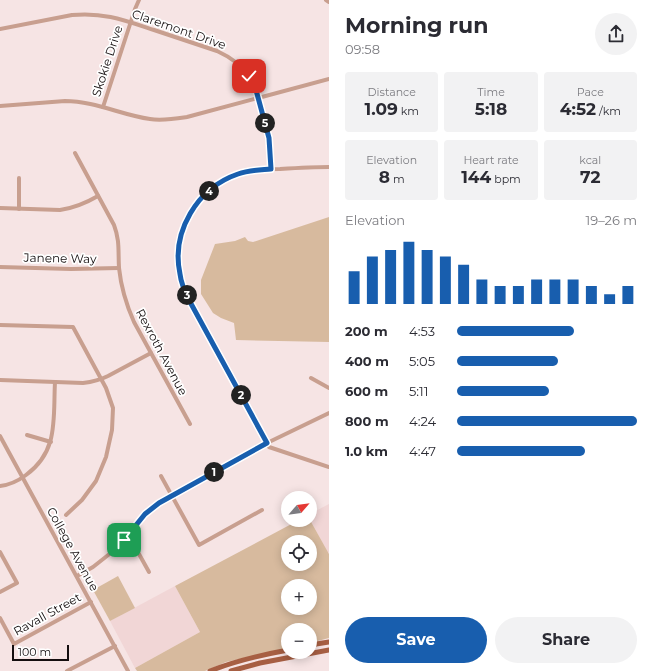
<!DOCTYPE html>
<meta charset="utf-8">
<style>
:root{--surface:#fff;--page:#f2f2f3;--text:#2b2b33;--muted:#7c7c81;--accent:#185eae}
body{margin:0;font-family:Montserrat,sans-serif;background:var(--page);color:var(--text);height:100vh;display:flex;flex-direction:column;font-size:15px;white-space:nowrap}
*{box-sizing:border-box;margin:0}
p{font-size:13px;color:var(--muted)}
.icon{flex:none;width:22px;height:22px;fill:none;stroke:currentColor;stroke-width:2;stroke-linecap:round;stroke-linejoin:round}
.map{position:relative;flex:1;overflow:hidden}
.side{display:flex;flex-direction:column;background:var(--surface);width:324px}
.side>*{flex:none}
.needle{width:26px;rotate:62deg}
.fabs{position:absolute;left:281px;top:491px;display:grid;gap:8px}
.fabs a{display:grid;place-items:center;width:36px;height:36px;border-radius:50%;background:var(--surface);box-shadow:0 2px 10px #0003;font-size:20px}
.scale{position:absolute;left:12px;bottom:10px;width:57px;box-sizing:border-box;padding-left:4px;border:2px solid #140e0f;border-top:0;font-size:11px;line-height:14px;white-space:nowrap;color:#140e0f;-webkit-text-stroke:3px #fff;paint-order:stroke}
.pin{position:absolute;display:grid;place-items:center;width:34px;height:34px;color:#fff;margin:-17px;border-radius:8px;box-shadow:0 2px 6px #0006}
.km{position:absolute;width:20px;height:20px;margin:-10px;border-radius:50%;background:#222;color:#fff;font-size:11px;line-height:20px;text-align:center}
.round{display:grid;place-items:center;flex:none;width:42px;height:42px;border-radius:21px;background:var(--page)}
.headline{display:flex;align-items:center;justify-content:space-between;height:68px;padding:0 16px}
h1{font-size:22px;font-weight:700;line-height:30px}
.figures{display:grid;grid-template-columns:repeat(3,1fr);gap:6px;height:68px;padding:4px 16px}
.figures div{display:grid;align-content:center;border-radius:4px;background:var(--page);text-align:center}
.figures b{font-size:17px;font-weight:700}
.figures small{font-size:11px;font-weight:400}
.figures p{font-size:11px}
.chart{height:112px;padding:8px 16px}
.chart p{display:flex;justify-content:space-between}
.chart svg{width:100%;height:72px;margin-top:4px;stroke:var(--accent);stroke-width:6}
.primary-button{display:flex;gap:8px;margin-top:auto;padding:8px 16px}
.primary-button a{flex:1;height:46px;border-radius:24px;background:var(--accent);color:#fff;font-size:16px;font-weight:700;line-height:46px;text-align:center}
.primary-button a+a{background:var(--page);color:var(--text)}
ul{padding:0 16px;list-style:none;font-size:13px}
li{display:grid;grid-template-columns:64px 48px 1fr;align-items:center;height:30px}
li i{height:10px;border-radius:5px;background:var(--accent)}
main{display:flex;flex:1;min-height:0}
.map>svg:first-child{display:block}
</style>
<main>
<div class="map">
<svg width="329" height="671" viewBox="0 0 329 671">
<rect width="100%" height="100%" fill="#f6e4e4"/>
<g fill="#f1d6d6">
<path d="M329,504v48l-1,1 -18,-33v-6z"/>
<path d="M175,586l25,46 -65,36 -25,-47z"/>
</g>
<g fill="#d7ba9e" fill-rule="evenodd">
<path d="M329,217v125l-93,-2 -2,-17 -13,-5 -8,-5 -12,-19v-14l14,-36 20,-3 10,-4 3,4 5,1z"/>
<path d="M299,520h11l19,34v84l-19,5v-13h-22v18l-40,9 -22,5 -21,9h-68l-2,-3 65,-36 -25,-46zM288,542h22v22h-22zM288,586h22v22h-22z"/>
<path d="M118,576l17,32 -25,13 -17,-31z"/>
</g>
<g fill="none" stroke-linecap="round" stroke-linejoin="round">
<g stroke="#c89f8f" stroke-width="4">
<path d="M326,0l3,2"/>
<path d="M0,29l72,-14c32,-3 52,5 82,15 21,7 42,14 63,21 31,14 38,32 46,64 2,8 5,16 6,24 2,10 2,20 2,30"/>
<path d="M0,106l65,-5c30,0 56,14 85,18 12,2 24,0 37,-2l142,-38"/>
<path d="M103,107l32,-98 4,-9"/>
<path d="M75,153l39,72c6,16 4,26 5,43 2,19 7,36 15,54l56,102"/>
<path d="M329,167c-16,0 -33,1 -49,2 -11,0 -23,0 -34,3 -41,10 -71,50 -68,93 1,12 6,24 11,35l80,147 60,20"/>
<path d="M0,208l60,2c14,-2 26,-7 38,-14"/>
<path d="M19,209v-31"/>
<path d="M0,267l71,2 48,-1"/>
<path d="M0,325l73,2 33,61 7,20 -1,22 -6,27 -10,24 -14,19 -16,15"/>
<path d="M311,378l18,10"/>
<path d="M0,380l83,3c9,-1 17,-3 25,-7l43,-23"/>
<path d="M27,435l24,7"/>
<path d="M0,436l128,235"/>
<path d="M161,476l38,69 63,-35"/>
<path d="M0,486c9,-1 18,-5 26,-11 33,-24 27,-56 29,-93"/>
<path d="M125,540l14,14 10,18"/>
<path d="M0,552l17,31 -17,9"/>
<path d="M77,576l16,-9 19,-15 13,-12 20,-26 14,-11 108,-60 62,-30"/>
<path d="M0,618l14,26 77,-42"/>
<path d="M67,671l48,-25"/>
</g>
<g stroke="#a75f43" stroke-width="5">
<path d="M310,645l19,-3"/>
<path d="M210,671c25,-10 51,-16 78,-21"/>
<path d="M231,671l29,-8 69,-13"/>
</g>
</g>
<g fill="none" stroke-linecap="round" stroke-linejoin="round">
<g stroke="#fff" stroke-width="8">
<path id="route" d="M124,540l21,-26 14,-11 108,-60 -78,-143c-4,-8 -8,-17 -9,-26 -9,-42 17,-86 58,-100 11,-4 22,-4 33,-5l-2,-31 -13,-48 -7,-14"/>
</g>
<use href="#route" stroke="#185eae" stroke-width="5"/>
</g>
<g text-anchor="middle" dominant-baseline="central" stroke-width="3.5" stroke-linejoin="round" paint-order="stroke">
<g font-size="12" fill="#140e0f" stroke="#fff">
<text transform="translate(179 29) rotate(19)">Claremont Drive</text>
<text transform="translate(107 61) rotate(-72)">Skokie Drive</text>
<text transform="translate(60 258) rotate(1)">Janene Way</text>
<text transform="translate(162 352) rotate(62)">Rexroth Avenue</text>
<text transform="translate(73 549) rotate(61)">College Avenue</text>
<text transform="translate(47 614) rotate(-29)">Ravall Street</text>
</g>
</g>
</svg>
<div class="fabs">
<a><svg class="needle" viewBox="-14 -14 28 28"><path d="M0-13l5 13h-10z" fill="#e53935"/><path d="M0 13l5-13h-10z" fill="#7c7c81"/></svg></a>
<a><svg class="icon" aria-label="locate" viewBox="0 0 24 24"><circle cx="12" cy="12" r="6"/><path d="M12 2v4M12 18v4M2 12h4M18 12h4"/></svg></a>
<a>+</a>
<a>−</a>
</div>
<div class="scale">100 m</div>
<div class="pin" style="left:124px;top:540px;background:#1e9e55"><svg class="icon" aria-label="arrive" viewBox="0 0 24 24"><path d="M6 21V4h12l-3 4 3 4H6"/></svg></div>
<div class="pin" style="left:249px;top:76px;background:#d93025"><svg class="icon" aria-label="check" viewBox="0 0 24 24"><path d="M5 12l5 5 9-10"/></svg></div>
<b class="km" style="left:214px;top:472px">1</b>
<b class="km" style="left:241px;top:395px">2</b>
<b class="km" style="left:187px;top:295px">3</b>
<b class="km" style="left:209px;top:191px">4</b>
<b class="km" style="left:265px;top:123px">5</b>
</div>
<section class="side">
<div class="headline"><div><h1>Morning run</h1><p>09:58</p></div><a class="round"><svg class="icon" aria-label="share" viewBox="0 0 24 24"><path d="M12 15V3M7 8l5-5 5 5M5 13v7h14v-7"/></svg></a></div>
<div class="figures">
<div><p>Distance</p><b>1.09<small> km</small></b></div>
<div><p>Time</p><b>5:18</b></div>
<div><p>Pace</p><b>4:52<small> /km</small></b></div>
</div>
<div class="figures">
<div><p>Elevation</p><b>8<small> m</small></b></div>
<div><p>Heart rate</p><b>144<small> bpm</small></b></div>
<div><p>kcal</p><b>72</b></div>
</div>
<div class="chart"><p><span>Elevation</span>19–26 m</p>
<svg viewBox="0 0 160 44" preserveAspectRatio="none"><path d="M5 44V24M15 44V15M25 44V11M35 44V6M45 44V11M55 44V15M65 44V20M75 44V29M85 44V33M95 44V33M105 44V29M115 44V29M125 44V29M135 44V33M145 44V38M155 44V33"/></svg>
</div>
<ul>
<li><b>200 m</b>4:53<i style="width:65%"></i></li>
<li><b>400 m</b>5:05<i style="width:56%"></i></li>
<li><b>600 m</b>5:11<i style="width:51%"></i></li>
<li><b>800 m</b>4:24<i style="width:100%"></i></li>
<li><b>1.0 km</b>4:47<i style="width:71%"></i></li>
</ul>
<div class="primary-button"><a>Save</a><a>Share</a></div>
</section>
</main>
